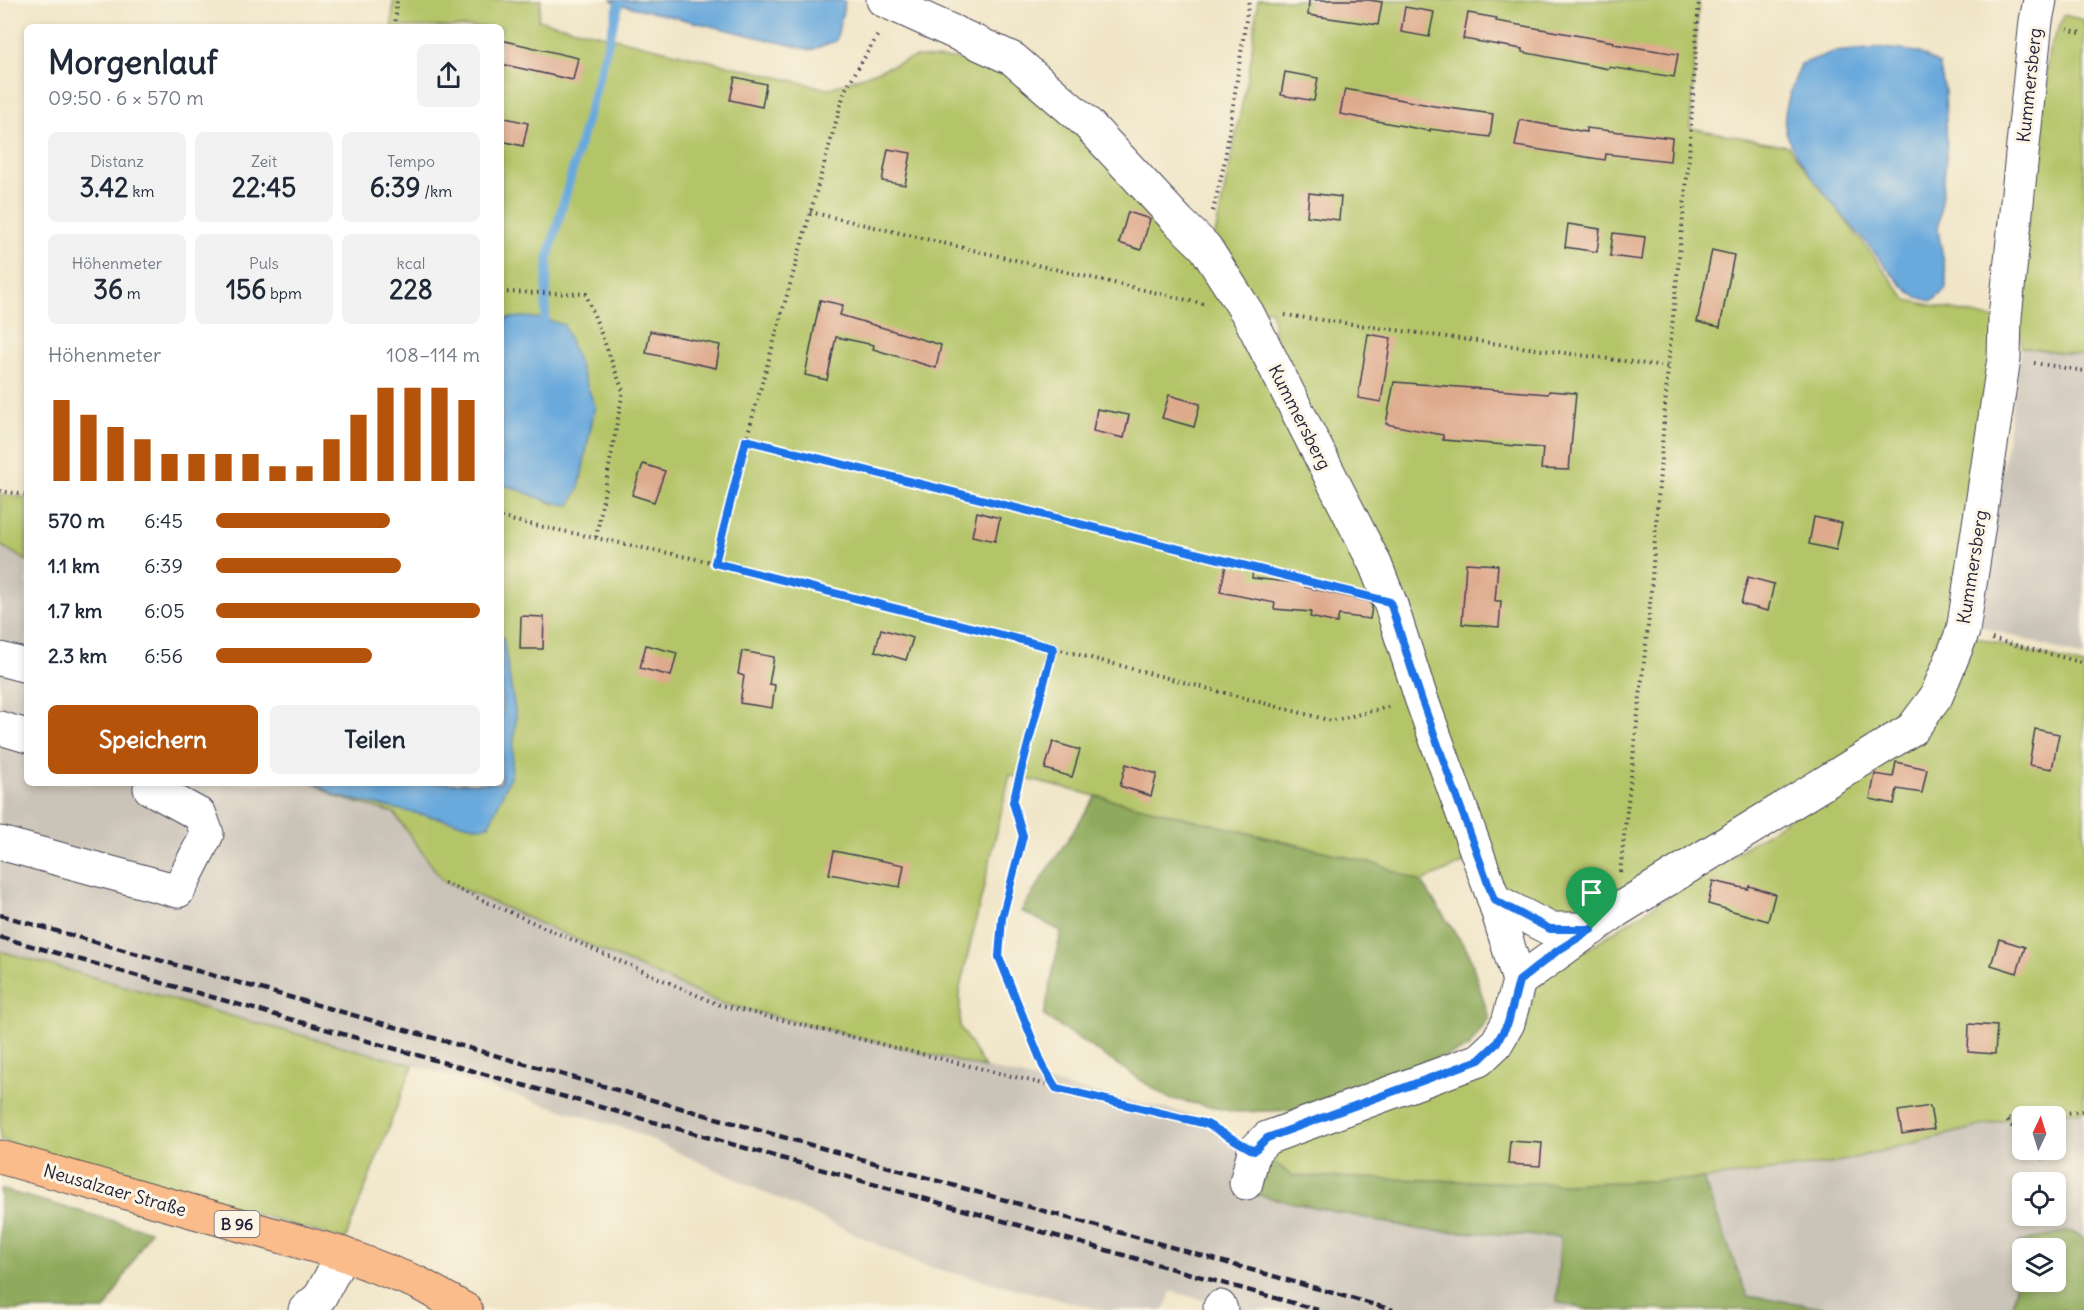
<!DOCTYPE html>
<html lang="de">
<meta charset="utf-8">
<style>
:root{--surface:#fff;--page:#f2f2f3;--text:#1f2937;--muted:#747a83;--accent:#b45309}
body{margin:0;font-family:Delius,sans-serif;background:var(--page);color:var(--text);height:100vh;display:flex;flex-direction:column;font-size:22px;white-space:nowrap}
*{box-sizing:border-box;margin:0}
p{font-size:20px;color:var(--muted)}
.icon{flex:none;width:33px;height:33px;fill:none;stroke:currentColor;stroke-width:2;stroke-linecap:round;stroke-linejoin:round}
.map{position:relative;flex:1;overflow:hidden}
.details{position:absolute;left:24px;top:24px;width:480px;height:762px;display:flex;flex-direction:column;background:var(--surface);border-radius:9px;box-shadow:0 3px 9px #0003}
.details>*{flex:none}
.needle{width:39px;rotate:4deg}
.buttons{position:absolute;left:2012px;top:1106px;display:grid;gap:12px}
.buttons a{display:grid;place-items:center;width:54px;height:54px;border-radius:9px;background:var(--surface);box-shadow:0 3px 9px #0003;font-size:30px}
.pin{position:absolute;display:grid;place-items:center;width:51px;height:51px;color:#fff;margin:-62px -26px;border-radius:50% 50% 50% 0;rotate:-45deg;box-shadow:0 0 6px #0007}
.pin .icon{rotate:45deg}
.round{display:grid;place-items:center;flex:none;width:63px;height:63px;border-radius:9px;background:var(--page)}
.head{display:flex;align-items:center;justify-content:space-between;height:102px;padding:0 24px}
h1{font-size:33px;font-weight:700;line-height:45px}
.metrics{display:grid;grid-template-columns:repeat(3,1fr);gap:9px;height:102px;padding:6px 24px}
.metrics div{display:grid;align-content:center;border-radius:9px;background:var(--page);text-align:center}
.metrics b{font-size:26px;font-weight:700}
.metrics small{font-size:16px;font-weight:400}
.metrics p{font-size:16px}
.chart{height:168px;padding:12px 24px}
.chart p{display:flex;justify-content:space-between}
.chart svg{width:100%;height:108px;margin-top:6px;stroke:var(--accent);stroke-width:6}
.action{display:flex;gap:12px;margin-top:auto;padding:12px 24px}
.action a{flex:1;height:69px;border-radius:9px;background:var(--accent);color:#fff;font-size:24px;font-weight:700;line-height:69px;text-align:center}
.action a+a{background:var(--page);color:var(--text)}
ul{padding:0 24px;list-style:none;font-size:20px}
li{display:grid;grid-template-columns:96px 72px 1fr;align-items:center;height:45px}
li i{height:15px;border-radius:8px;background:var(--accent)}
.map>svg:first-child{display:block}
</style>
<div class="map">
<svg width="2084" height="1310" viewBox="0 0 2084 1310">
<rect width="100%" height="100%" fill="#fcf5e5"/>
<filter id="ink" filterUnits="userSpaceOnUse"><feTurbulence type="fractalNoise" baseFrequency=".0167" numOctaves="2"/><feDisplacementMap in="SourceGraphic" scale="12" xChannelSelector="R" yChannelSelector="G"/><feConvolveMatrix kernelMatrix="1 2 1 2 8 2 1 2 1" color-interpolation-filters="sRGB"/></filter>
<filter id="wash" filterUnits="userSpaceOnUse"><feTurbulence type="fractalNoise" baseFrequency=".008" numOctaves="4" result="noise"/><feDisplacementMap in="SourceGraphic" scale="24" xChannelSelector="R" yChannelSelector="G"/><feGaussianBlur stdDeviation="1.35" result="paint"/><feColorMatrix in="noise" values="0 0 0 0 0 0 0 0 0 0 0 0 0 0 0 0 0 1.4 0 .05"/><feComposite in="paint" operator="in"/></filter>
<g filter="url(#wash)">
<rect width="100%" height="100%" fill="#f0e5c7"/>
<g fill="#cac3b8" fill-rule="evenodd">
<path d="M2021,347l63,9v301l-104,-31z"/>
<path d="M0,545l27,16v222h287l22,14 58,16 48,67 278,123 265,65 224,51 60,40 -11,37 163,34 139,7 -3,65 31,8h-351l-66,-19 -6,19h-63l-180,-45 -292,-135 -217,-65 -160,-43 -253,-71z"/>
<path d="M2084,1111v127l-14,-7 -51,11 -6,68h-170l-96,-14 -44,-117 131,-16 172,-43 16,-2v31h33v-33h-16zM2022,1182h33v33h-33z"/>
</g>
<g fill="#b4c467" stroke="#6b7351" stroke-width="1.5">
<path d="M393,0h148l-3,20 290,69 87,-32 93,5 193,189 179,340 88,270 -47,21 -42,-17 -369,-90 -50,213v39l25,41 -265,-65 -278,-123 -48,-67 -58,-16 -22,-14h187v-299l17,4 36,16 10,-179c-22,-7 -40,-8 -63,-6v-292h-109z"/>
<path d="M1258,0h441l-9,128 98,18 119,154 89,19 -40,312 -53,97 -308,176 -89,6 -227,-550 -8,-50h-16l-42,-65 37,-179z"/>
<path d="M2064,15l20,5v336l-63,-9 -3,-45 31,-252z"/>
<path d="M0,494l27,4v63l-27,-16z"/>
<path d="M1967,635l117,31v445l-62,5v2l-17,2 -171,43 -131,16 -140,5 -270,-8 -24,-17 37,-27 183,-64 36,-39 11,-47 380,-245z"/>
<path d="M0,951l252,71 161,43 -68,175 -345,-100z"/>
</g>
<g fill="#8faa5c" stroke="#58664c" stroke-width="1.5" fill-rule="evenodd">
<path d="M1096,796l284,69 41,17 48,71 20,65 -21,30 -175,62 -57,2 -68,-14 -124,-82 17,-85 -40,-20z"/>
<path d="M1269,1159l24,17 270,8 140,-5 44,117 96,14h-255l-31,-8 3,-65 -139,-7 -164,-35z"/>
<path d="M0,1189l150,42 -45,79h-105z"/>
<path d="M2070,1231l14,7v72h-71l6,-68zM2022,1248h33v33h-33z"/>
</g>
<g fill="#69a9dc" stroke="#46668c" stroke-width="1.5">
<path d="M612,0h230l3,2 -9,39 -25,9 -192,-46z"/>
<path d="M1881,48l37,4 21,12 6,27 2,60 -9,79 8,44v15l-13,12c-5,-1 -13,-2 -17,-5 -19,-12 -33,-34 -47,-50 -22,-27 -80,-88 -84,-120 -3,-14 10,-48 16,-62l32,-12z"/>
<path d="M523,317l22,2 19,6 31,81 -16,82 -9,17c-25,-1 -45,-15 -69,-21v-165z"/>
<path d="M501,636l2,1 13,80 -5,58 -22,50 -9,2 -144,-31 -20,-13h185z"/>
</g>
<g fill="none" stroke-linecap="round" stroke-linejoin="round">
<path stroke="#69a9dc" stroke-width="9" d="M545,319l3,-61 71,-254"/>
</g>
<g id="blocks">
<g fill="#deaa8d">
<path d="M1309,0h60l13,2 -4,23 -70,-10z"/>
<path d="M1405,7l29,5 -5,25 -28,-5z"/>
<path d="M1468,13l29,5 -1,3 118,21v2l64,10 -4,23 -65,-10v2l-87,-17v-3l-59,-10z"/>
<path d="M501,40l77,18 -5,22 -72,-16z"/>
<path d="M1285,72l33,6 -4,23 -33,-6z"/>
<path d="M735,77l31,7 -4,23 -32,-7z"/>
<path d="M1345,89l89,17 59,8 -3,23 -60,-8v2l-90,-17z"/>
<path d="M501,117l27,6 -5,23 -22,-5z"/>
<path d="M1520,120l66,12v-4l86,10 -2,23 -64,-7 -1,6 -90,-14z"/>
<path d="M888,149l23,4 -6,32 -23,-4z"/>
<path d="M1309,193l32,4 -2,23 -32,-4z"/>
<path d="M1128,212l22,7 -9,31 -22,-7z"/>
<path d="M1568,224l32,5 -3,23 -32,-5z"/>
<path d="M1613,233l32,4 -3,23 -32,-4z"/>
<path d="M1712,250l22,5 -14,72 -23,-5z"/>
<path d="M820,300l23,5 -3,10 101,30 -5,23 -63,-19 1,-4 -38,-8 -9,43 -22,-5z"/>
<path d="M650,331l70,14 -4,23 -70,-15z"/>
<path d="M1368,334l23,4 -10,64 -23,-4z"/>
<path d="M1394,382l154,12 1,-3 27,2 -7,77 -28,-1 2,-21 -100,-8v-5l-57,-11z"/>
<path d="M1169,395l31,9 -6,23 -32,-9z"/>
<path d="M1097,409l32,6 -5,23 -31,-7z"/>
<path d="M643,464l22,7 -11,31 -22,-7z"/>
<path d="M977,512l23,6 -5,23 -23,-5z"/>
<path d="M1814,517l28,6 -6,27 -27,-6z"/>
<path d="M1466,563l32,2 -3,36h6l-2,26 -37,-3z"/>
<path d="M1226,565l27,5 -1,8 53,6v3l65,15 2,5 -2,12 -31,-4 -2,8 -27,-6 1,-5 -37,-3 1,-6 -55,-11z"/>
<path d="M1748,577l26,7 -6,27 -27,-7z"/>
<path d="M521,616l23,1 -1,32h-23z"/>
<path d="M881,629l32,9 -7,22 -31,-9z"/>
<path d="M646,645l31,8 -6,23 -31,-8z"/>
<path d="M742,651l32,6 -5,27 6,1 -3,23 -32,-5 4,-27 -6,-2z"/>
<path d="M2035,729l24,5 -7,35 -23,-4z"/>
<path d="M1053,742l27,8 -8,27 -27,-8z"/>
<path d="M1896,762l31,7 -5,24 -25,-4 -3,15 -24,-5 5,-25 18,3z"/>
<path d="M1126,764l31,10 -6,22 -31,-10z"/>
<path d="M834,851l70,14 -4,22 -71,-13z"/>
<path d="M1713,881l35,8 1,-3 26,8 -7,27 -60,-17z"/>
<path d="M1999,939l26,8 -8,26 -26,-8z"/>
<path d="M1969,1024l28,2 -2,28 -27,-2z"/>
<path d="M1930,1106l4,23 -32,5 -4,-23z"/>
<path d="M1510,1141l32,2 -2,23 -32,-2z"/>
</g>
</g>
</g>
<g filter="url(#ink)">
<use href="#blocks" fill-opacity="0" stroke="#413f50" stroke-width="1.5"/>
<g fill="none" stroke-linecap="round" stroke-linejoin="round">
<g stroke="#413f50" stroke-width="35">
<g id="minor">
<path d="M883,0l130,59 74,64 92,99 26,25 43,67 127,250 15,38 31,96 73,202 25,81 -11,42 -12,21 -17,16 -212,78 -13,13 -8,32"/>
<path d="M0,659l27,7"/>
<path d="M0,728l27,8"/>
<path d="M0,843l178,48 29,-57 -7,-19 -50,-27 3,-5"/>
<path d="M1494,900l56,29h42"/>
<path d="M1519,981l97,-70 296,-182 24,-32 27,-66 41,-273 1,-41 31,-296 4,-21"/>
<path d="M1220,1307l1,3"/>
<path d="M305,1310l15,-13 23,-43"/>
</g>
</g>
<g stroke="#413f50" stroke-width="35">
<path id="major" d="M0,1157l343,97 75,29 48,27"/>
</g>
<g stroke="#413f50" stroke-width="4" stroke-dasharray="1.5 4.5" stroke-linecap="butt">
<path d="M395,27l2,-27"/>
<path d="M2067,29l17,5"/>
<path d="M1213,211l11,-46 25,-165"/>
<path d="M810,212l394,92"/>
<path d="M501,292l85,2 37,97 -27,147"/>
<path d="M1285,315l383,52"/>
<path d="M2034,363l50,8"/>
<path d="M746,440l605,152"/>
<path d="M0,491l27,4"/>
<path d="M501,518l214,45 338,85 279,73 60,-15"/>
<path d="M715,563l31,-123 99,-350 34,-57"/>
<path d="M1992,639l92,24"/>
<path d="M1053,648l-40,154 10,34 -21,82 -3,39 44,109 13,22"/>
<path d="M1620,872l29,-255 19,-250 21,-210 10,-157"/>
<path d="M444,883l273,121 490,120 20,12"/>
<path d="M2039,1116l45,-5"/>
<path d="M2022,1118l-16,2 16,17"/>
<path d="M2034,1149l10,11"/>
</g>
<use href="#minor" stroke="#fff" stroke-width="33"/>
<use href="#major" stroke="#fabc8b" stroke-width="33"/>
<g stroke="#22223b" stroke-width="4.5" stroke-dasharray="9 4.5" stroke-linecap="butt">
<path d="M0,915l1393,395"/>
<path d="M0,937l1318,373"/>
</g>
</g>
</g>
<g fill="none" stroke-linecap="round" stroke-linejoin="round" filter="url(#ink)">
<g stroke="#fff" stroke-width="12">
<path id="route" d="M746,440l644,162 31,96 73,202 56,29h42l-35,22 -38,30 -11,42 -12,21 -17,16 -212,78 -13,13 -47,-27 -151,-36 -13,-22 -44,-109 3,-39 21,-82 -10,-34 40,-154 -338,-85z"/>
</g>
<use href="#route" stroke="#1a73e8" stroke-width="8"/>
</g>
<g text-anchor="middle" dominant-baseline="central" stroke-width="6" stroke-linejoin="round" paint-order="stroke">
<rect fill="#fcf5e5" stroke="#63616e" stroke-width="1.5" x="214.5" y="1211" width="45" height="26" rx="4.5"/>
<g font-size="16" font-weight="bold" fill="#22223b">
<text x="237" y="1224">B 96</text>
</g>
<g font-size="18" fill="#22223b" stroke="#fcf5e5">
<text transform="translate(2029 85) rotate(-84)">Kummersberg</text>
<text transform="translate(1300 417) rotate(63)">Kummersberg</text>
<text transform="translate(1972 567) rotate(-81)">Kummersberg</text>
<text transform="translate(115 1190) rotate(16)">Neusalzaer Straße</text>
</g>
</g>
</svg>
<div class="buttons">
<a><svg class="needle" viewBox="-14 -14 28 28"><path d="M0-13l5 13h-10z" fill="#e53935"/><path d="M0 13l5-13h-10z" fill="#747a83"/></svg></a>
<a><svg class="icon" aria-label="locate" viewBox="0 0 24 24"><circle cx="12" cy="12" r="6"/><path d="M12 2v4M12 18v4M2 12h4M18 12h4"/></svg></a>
<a><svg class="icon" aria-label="layers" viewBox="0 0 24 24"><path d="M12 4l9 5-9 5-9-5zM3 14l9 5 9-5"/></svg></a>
</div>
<div class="pin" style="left:1592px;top:929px;background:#1e9e55"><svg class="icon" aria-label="arrive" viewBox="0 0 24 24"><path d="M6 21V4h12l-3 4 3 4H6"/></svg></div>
<section class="details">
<div class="head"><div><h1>Morgenlauf</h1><p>09:50 · 6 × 570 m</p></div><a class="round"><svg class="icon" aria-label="share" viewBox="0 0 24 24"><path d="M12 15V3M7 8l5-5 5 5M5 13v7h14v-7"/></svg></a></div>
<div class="metrics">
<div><p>Distanz</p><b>3.42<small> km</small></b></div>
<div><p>Zeit</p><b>22:45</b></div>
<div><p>Tempo</p><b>6:39<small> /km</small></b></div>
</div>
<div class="metrics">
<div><p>Höhenmeter</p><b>36<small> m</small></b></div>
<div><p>Puls</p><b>156<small> bpm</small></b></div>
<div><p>kcal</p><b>228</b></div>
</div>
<div class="chart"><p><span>Höhenmeter</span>108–114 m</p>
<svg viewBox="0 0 160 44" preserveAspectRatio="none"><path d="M5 44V11M15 44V17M25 44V22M35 44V27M45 44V33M55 44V33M65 44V33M75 44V33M85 44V38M95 44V38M105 44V27M115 44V17M125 44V6M135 44V6M145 44V6M155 44V11"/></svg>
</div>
<ul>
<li><b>570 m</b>6:45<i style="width:66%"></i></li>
<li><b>1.1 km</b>6:39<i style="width:70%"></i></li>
<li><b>1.7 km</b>6:05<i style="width:100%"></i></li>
<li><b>2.3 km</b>6:56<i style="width:59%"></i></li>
</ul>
<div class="action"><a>Speichern</a><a>Teilen</a></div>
</section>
</div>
